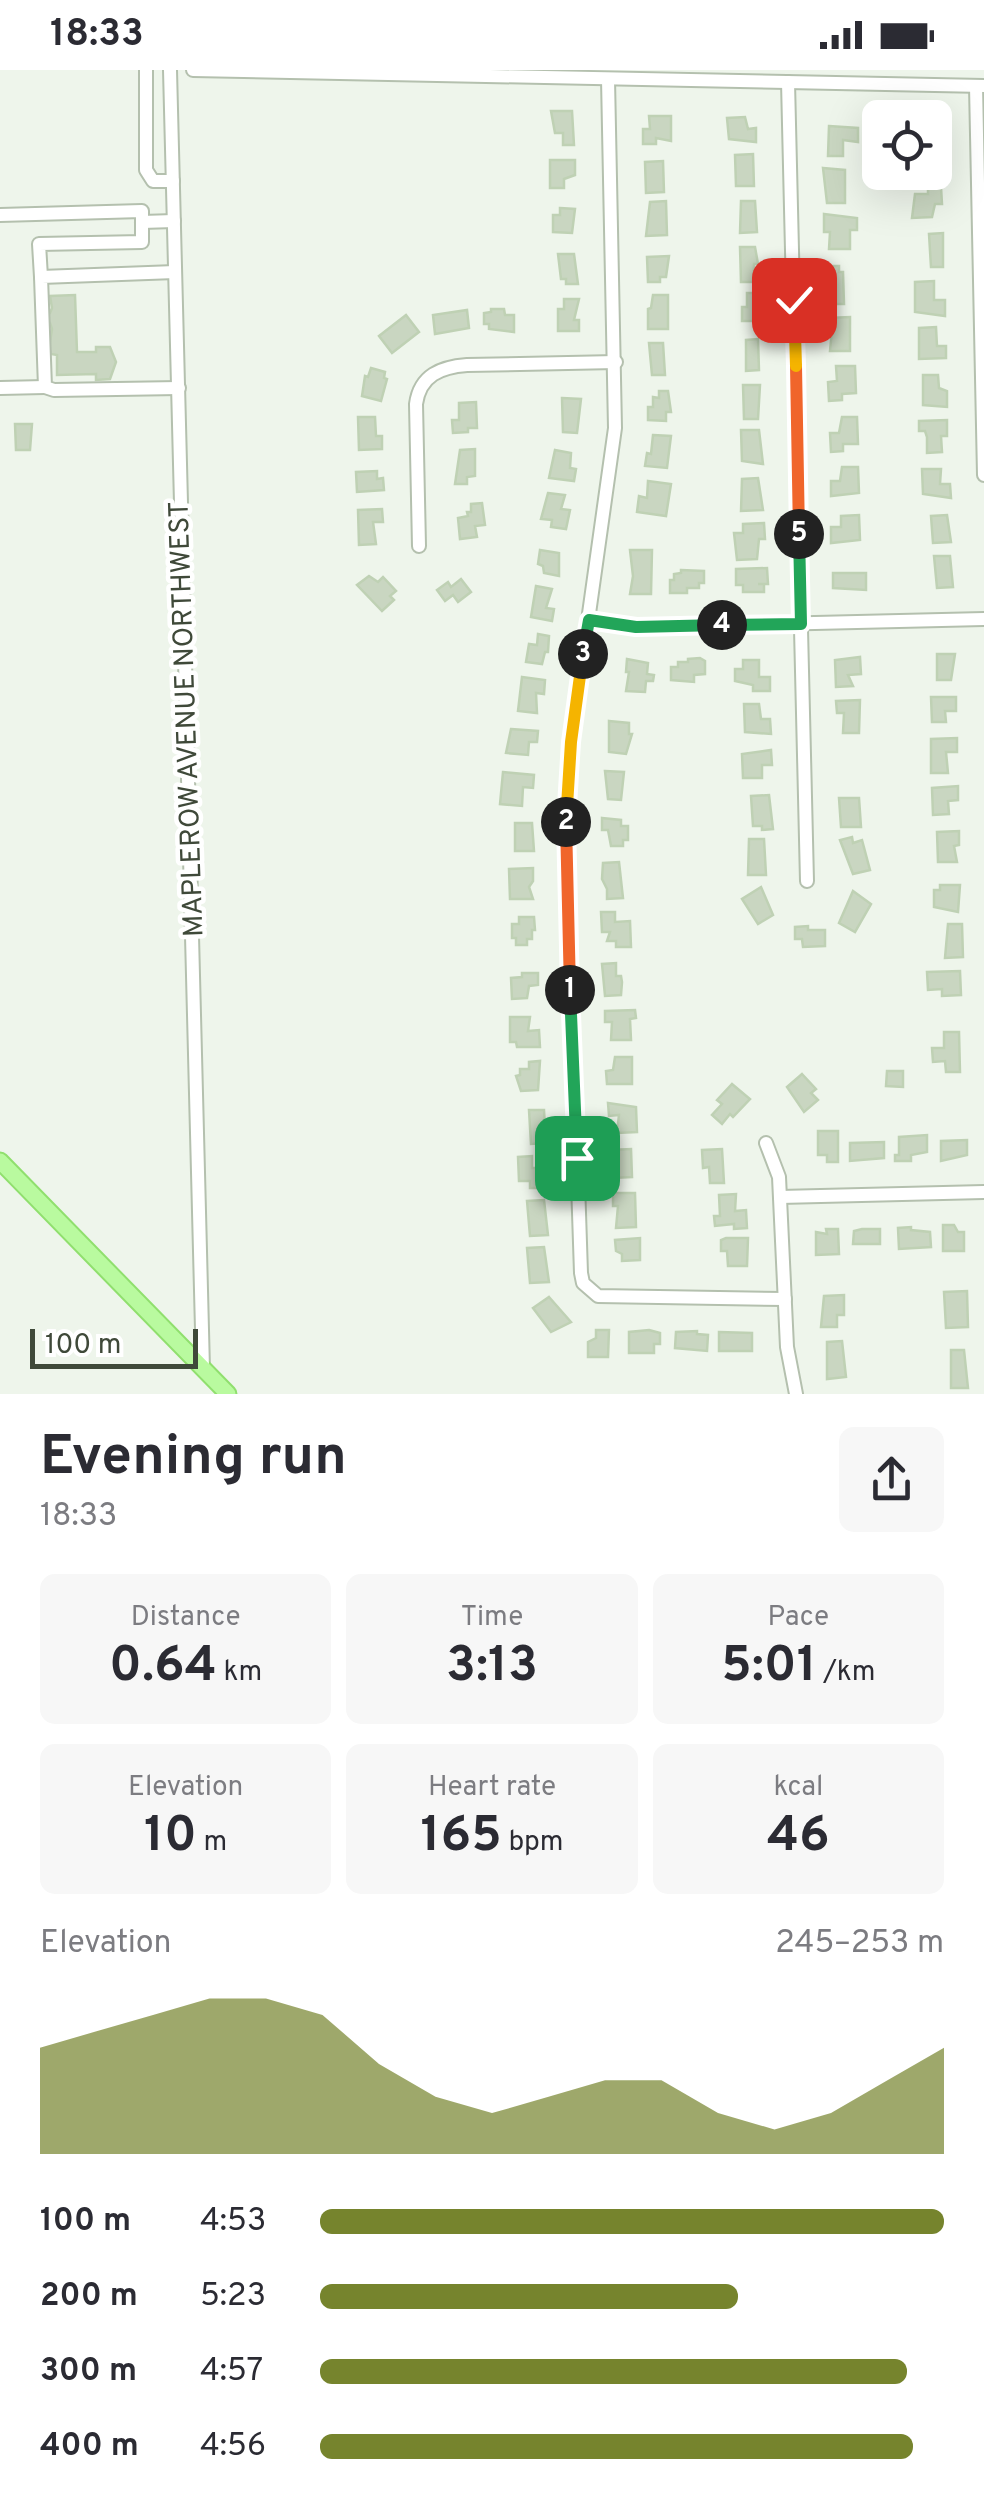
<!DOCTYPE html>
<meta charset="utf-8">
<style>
:root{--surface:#fff;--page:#f7f7f7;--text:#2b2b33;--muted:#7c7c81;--accent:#76842d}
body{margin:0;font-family:Overpass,sans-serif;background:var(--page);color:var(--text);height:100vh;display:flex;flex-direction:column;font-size:38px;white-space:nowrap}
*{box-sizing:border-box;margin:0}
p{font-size:32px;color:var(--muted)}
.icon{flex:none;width:55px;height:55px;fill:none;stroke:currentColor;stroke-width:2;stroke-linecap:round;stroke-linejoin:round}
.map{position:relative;height:1324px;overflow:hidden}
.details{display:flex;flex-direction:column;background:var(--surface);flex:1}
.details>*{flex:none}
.fabs{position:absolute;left:862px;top:30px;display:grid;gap:20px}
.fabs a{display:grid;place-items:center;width:90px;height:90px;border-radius:15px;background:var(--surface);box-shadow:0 10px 40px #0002;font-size:50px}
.scale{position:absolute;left:30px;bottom:25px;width:168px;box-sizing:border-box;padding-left:10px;border:5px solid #3f4939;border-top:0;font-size:28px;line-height:35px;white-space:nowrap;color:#3f4939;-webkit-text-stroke:8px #fff;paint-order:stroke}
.pin{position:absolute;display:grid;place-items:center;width:85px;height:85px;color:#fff;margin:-42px;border-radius:20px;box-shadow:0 5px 15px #0006}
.km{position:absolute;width:50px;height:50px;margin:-25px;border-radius:50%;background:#222;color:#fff;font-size:28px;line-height:50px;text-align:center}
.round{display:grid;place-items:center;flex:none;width:105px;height:105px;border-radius:15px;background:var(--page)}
.headline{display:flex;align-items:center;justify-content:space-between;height:170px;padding:0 40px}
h1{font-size:55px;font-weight:700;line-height:75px}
.stats{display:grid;grid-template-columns:repeat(3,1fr);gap:15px;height:170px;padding:10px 40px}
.stats div{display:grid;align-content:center;border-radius:15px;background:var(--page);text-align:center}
.stats b{font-size:50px;font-weight:700}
.stats small{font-size:28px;font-weight:400}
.stats p{font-size:28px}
.chart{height:280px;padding:20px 40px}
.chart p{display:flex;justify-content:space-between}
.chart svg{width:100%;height:180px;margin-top:10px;fill:var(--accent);opacity:.7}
ul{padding:0 40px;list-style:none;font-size:32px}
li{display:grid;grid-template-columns:160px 120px 1fr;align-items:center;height:75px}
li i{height:25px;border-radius:12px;background:var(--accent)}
.status{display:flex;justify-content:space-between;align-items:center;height:70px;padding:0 50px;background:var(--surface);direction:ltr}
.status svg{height:28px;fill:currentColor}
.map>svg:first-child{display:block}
</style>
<div class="status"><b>18:33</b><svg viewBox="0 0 49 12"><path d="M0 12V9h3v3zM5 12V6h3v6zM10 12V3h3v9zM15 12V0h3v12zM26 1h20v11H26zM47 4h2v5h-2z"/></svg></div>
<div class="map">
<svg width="984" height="1324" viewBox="0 0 984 1324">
<rect width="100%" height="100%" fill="#eef5eb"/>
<g fill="#c9d6c1" stroke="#bfd1b4" stroke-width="2.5">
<path d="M551,41h21l2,34h-11v-12h-8z"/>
<path d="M649,46h22v25l-15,-3v6h-13v-15h7z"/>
<path d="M745,47l3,12 8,-1v14l-27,-3 -2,-21z"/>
<path d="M829,56l29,2v14l-15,-2v16h-15z"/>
<path d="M939,68l2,39 -17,1v-6h11v-33z"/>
<path d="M753,84l1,32h-18l-1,-31z"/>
<path d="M550,90h25v15l-11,4v9h-14z"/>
<path d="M663,91l1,31 -18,1 -1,-31z"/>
<path d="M823,98l22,2v33h-18z"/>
<path d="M928,117h13l1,17h-7l-3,13 -20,1 3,-24h13z"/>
<path d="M666,131l1,34 -21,1 4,-34z"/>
<path d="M741,131h14l2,31 -17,1z"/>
<path d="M560,138l15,1 -3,24 -19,-1v-17h7z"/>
<path d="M824,144l33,4v12h-7v19h-21l1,-17h-6z"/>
<path d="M943,163v34h-12l-2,-33z"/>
<path d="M740,177h15l3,17h-4l-1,18h-12z"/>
<path d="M558,184h16l4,30h-12v-5h-5z"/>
<path d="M669,186l-3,21h-6v5h-12l-1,-25z"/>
<path d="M825,196h14v6h4l1,32h-15z"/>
<path d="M934,211v19h11v16l-30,-4v-30z"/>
<path d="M747,223h12l-2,28h-15v-14h5z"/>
<path d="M75,225l2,57h19v-5h14l6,15 -6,17 -14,1v-6l-39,1v-20l-6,-1 -2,-6 3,-19 -2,-6h-4v-10h4l2,-5 -2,-12z"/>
<path d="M653,225h15v34h-20v-20l3,-1z"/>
<path d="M564,229h15l-5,21h5v11h-21v-22h6z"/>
<path d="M491,239h13l1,6h9v17l-25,-3v-5h-5v-11l7,-1z"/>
<path d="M467,240l2,18 -34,6 -2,-19z"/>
<path d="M406,245l13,17 -27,21 -13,-17z"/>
<path d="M850,247v34h-20l2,-21 -4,1v-13z"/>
<path d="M936,257l1,19h9v12l-27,1v-31z"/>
<path d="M758,269l1,31 -13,1v-31z"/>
<path d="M649,273h14l2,32h-13z"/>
<path d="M836,296h19l1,27 -14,1v6l-13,1 -1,-19 9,-1z"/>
<path d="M371,298l14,4 -1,6 3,1 -6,22 -19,-5 3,-20 3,1z"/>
<path d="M923,305h15l1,13 8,3v16l-24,-2z"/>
<path d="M743,315h17l-2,34h-14z"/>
<path d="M659,321h9l3,21h-5v9l-18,-1v-13h5v-10l6,1z"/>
<path d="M562,328l19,1 -4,34 -14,-1z"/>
<path d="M476,332l1,26h-9v4l-15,1 -1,-13h7v-17z"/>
<path d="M358,347h17l1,19h6v13l-23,1z"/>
<path d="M842,347h15l1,27h-15v7l-12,1 -1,-19h9z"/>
<path d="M947,350v16h-6l1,16 -15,1v-16l-2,-6h-6v-10z"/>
<path d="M15,354h17l-2,26h-14z"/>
<path d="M741,360h18l4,34 -21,-3z"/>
<path d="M653,365l18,1 -4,32 -22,-2 2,-13 4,1z"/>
<path d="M475,379v27l-8,1v7h-12l5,-34z"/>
<path d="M555,380l16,3 -1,15 6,1 -2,12 -25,-3z"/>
<path d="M842,397h16l1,26 -28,3v-15h9z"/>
<path d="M922,399h19l-1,15h10l1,14 -28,-4z"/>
<path d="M377,401v8l6,-1 1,12 -27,2 -1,-20z"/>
<path d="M758,408l5,32 -22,1 1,-32z"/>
<path d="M648,411l23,3 -5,32 -29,-4 2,-16 8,2z"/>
<path d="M548,423l17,2 -4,14 9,1 -4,19 -15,-2 1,-7 -11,-1z"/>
<path d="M482,433l3,22 -10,1 2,11 -17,2 -2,-21 10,-2 -1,-4h4v-8z"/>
<path d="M382,439l1,13h-10l3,22 -17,1 -1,-35z"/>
<path d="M859,445l1,25 -29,3v-16h10v-11z"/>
<path d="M947,445l4,27 -18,1 -2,-27z"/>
<path d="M764,453l1,16h-6l-2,20 -20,1 -3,-27h9v-9z"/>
<path d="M540,480l19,3v23l-15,-3 -1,-7 -5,-2z"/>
<path d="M630,480h22l-1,44h-21l3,-18z"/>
<path d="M934,486h16l3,31 -16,1z"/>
<path d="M767,498l1,16h-10h6v8h-21v-7h-7v-16z"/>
<path d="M681,500l23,1v12h-5v5h-12v5h-17v-13h4v-6l7,-1z"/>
<path d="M833,503h33v17l-33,-2z"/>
<path d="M369,506l9,6 5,-5 13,14 -6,5 4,4 -12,11 -25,-26z"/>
<path d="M461,509l10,13 -13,10 -5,-7 -8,6 -8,-11 11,-8 3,5z"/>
<path d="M536,516l16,3 -6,19 8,1 -2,12 -21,-4z"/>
<path d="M538,564l11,2 -1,16h-3l-3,12 -16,-2 3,-18 8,1z"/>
<path d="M937,584h18l-4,26h-14z"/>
<path d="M860,587l1,17 -13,1 5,11 -17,1 -1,-27z"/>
<path d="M700,588l5,3v13l-11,1v7l-23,-2v-13h7v-5h10v-3z"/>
<path d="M627,589l21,4 -1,11 7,1 -1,6h-7l-1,11 -19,-1 3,-19h-3z"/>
<path d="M743,590h16v17h11v14h-17v-6l-18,-4v-12h8z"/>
<path d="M522,607l23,3 -1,14 -8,-1 1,20 -19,-2z"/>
<path d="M931,627h25v14h-11l1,11h-14z"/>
<path d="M860,630l-1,33h-16l1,-20h-7l-1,-12z"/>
<path d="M744,634h15l2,15h9l1,15 -26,-2z"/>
<path d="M609,651l20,2v11h3l-6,20 -17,-2z"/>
<path d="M511,659l27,2 -1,11h-8l-1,13 -22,-2z"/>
<path d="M957,668v14h-11l2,21h-17v-34z"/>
<path d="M771,680l1,15h-10v13h-19l-1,-24z"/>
<path d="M605,701l19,1 -3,28 -13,-1z"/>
<path d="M503,702l31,3 -1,13 -10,-1 -1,19 -22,-2z"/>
<path d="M958,716v14l-10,1 1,13 -16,1 -1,-27z"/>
<path d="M769,725l4,34 -11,1v-4h-9l-2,-30z"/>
<path d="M839,728h20l2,29h-20z"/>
<path d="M602,748l19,2v6h7v14h-5v6h-12l-3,-16h-6z"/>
<path d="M515,753h17l2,28h-19z"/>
<path d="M959,761v14l-5,1 3,16h-19l-1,-30z"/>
<path d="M852,767l1,6 9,-3 8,30 -17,4 -13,-34z"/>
<path d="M749,769h15l2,36h-18z"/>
<path d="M619,792l4,36 -16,1v-10l-5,-10 1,-16z"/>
<path d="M533,798v13l-4,6 4,12h-23l-1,-30z"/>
<path d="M940,815h20l-2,27 -24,-5v-17h6z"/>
<path d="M761,817l12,28 -15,9 -16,-25z"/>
<path d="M853,821l18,13 -16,28 -16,-9z"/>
<path d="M601,842h14v10l15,-1 1,26h-15v-6h-9l3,-9h-8z"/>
<path d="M519,847h15l1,13h-3v9h-5v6h-11v-7h-4v-14h7z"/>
<path d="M948,854h14l1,33 -18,1z"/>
<path d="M808,856v4h17v16l-22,1 -1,-8h-7v-12z"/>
<path d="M616,893v13h5l1,6 -1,13 -16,1 -3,-32z"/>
<path d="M960,901l1,24 -19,1v-7l-14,1 -1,-18z"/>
<path d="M522,903h16v12l-9,1 -2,12 -15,1 -1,-21 11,-1z"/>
<path d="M635,940l1,8 -6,1 1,21h-20l1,-18h-7v-11z"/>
<path d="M510,947h20l-2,14 11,-1 1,17h-23l-1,-5h-6z"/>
<path d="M944,962h15l1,40h-14l-1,-11 -12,1 -1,-14h12z"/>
<path d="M615,987h17v27h-25l-1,-13 7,-1z"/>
<path d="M540,991l-2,29 -17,1 -5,-15 4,-1v-6h9v-7z"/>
<path d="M887,1001h16v16l-17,-1z"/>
<path d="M802,1004l14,15 -5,4 7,7 -14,12 -17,-25z"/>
<path d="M732,1014l18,15 -17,18 -3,-3 -8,10 -10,-9 10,-11 -5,-4z"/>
<path d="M608,1033l28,4 1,25 -20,1 2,-18 -10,1z"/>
<path d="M529,1040h15l1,17h-4l3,16 -13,1z"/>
<path d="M818,1061h20v31h-11v-7h-9z"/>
<path d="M927,1065v17l-16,3v6h-16v-6h4v-18z"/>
<path d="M967,1070v15l-26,6v-20z"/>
<path d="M884,1072v16l-34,3v-18z"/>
<path d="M631,1079l1,28 -20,1 -2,-28z"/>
<path d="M722,1079l2,34h-14l-1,-16 -6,1 -1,-18z"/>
<path d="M532,1086v12h12l1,20h-15v-7h-11l-1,-24z"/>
<path d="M613,1123h22l1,34 -20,1 2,-22h-5z"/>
<path d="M736,1124l-1,17 11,-1 1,18 -13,1v-5l-19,2 -1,-10h6l-1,-21z"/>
<path d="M544,1130l4,35 -18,1 -3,-35z"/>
<path d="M943,1155h11l4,7h6v19h-21z"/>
<path d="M911,1157v3l19,2 1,15 -32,2 -1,-21z"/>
<path d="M826,1159h12l1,25 -23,1v-23l11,2z"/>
<path d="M862,1159h18v15h-27l1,-13z"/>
<path d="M640,1168v22l-18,1v-7l-6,-3 -1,-11z"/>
<path d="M726,1168h22l-1,28h-19l-1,-15h-6v-11z"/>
<path d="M544,1177l5,35 -19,1 -3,-35z"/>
<path d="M967,1221l1,36 -22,1 -2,-36z"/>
<path d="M844,1225v20h-7v12h-16l3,-31z"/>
<path d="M549,1227l22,25 -20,10 -18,-24z"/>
<path d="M596,1260h13l-1,27h-20v-15l8,-4z"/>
<path d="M649,1260l11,3v11h-6v9h-25v-21z"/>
<path d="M697,1261v3l11,1 -1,16 -32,-3 1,-16z"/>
<path d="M719,1262l33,1v18h-33z"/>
<path d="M842,1271l4,36 -19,2v-37z"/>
<path d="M951,1280h13l4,38h-17z"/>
</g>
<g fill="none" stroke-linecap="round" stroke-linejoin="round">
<g stroke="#b4c0ae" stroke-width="16">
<g id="minor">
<path d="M146,0v100l7,11h20"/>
<path d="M170,0l33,1299"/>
<path d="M193,0l791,16"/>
<path d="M608,9l7,349 -44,314 -5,78 15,453 2,10 15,13 187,3"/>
<path d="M788,12l19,799"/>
<path d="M976,16l8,389"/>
<path d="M0,145l142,-4v31l-103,2 2,33"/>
<path d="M142,152l32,-1"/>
<path d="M175,202l-134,5 4,110 9,3 125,-2"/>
<path d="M0,318l45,-1"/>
<path d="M419,476l-3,-142c4,-29 25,-37 51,-39l149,-3"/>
<path d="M589,550l57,7 338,-8"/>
<path d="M766,1073l13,34 8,170 9,47"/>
<path d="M780,1127l204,-5"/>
</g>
</g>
<g stroke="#90df6e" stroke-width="19">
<path id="major" d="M0,1091l228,233"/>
</g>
<use href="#minor" stroke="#fff" stroke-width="12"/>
<use href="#major" stroke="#b9fa9f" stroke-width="15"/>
</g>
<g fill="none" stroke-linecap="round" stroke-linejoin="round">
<g stroke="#fff" stroke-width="20">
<path id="split-1" d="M570,920l7,168"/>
</g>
<g stroke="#fff" stroke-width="20">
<path id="split-2" d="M566,752l4,168"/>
</g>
<g stroke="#fff" stroke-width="20">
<path id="split-3" d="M566,752l5,-80 12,-88"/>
</g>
<g stroke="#fff" stroke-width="20">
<path id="split-4" d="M583,584l6,-34 47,7 86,-2"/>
</g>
<g stroke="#fff" stroke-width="20">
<path id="split-5" d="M722,555l79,-1 -2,-90"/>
</g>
<g stroke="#fff" stroke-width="20">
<path id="split-6" d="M796,296l3,168"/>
</g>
<g stroke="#fff" stroke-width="20">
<path id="split-7" d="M794,230l2,66"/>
</g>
<use href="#split-1" stroke="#22a559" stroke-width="12"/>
<use href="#split-2" stroke="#f0652b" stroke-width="12"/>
<use href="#split-3" stroke="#f5b400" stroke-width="12"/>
<use href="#split-4" stroke="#22a559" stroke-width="12"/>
<use href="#split-5" stroke="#22a559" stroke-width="12"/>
<use href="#split-6" stroke="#f0652b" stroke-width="12"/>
<use href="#split-7" stroke="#f5b400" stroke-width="12"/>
</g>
<g text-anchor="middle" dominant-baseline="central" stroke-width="9" stroke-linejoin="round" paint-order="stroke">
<g font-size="28" fill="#3f4939" stroke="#fff">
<text transform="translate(188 649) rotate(-92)">MAPLEROW AVENUE NORTHWEST</text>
</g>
</g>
</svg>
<div class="fabs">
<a><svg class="icon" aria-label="locate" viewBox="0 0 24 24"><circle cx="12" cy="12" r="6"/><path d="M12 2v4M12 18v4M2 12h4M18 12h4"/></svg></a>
</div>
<div class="scale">100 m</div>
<div class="pin" style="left:577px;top:1088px;background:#1e9e55"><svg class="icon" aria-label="arrive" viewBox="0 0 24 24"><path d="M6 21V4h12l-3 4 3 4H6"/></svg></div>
<div class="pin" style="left:794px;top:230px;background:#d93025"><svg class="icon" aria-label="check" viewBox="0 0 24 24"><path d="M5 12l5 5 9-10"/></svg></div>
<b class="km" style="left:570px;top:920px">1</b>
<b class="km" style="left:566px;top:752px">2</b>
<b class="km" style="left:583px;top:584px">3</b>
<b class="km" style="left:722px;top:555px">4</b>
<b class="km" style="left:799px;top:464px">5</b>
</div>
<section class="details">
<div class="headline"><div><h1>Evening run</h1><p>18:33</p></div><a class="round"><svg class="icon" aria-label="share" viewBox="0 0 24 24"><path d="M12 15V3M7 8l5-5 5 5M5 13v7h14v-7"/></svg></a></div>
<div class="stats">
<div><p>Distance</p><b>0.64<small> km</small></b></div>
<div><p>Time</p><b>3:13</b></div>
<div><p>Pace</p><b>5:01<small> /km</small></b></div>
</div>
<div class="stats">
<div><p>Elevation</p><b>10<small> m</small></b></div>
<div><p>Heart rate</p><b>165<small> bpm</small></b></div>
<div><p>kcal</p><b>46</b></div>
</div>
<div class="chart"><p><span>Elevation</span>245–253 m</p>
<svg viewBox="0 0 160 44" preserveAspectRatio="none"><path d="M0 44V18L10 14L20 10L30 6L40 6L50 10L60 22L70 30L80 34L90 30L100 26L110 26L120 34L130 38L140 34L150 26L160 18V44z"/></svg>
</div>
<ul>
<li><b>100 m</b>4:53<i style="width:100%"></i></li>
<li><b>200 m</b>5:23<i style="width:67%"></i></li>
<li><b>300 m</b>4:57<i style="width:94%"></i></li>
<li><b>400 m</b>4:56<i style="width:95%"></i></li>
</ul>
</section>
